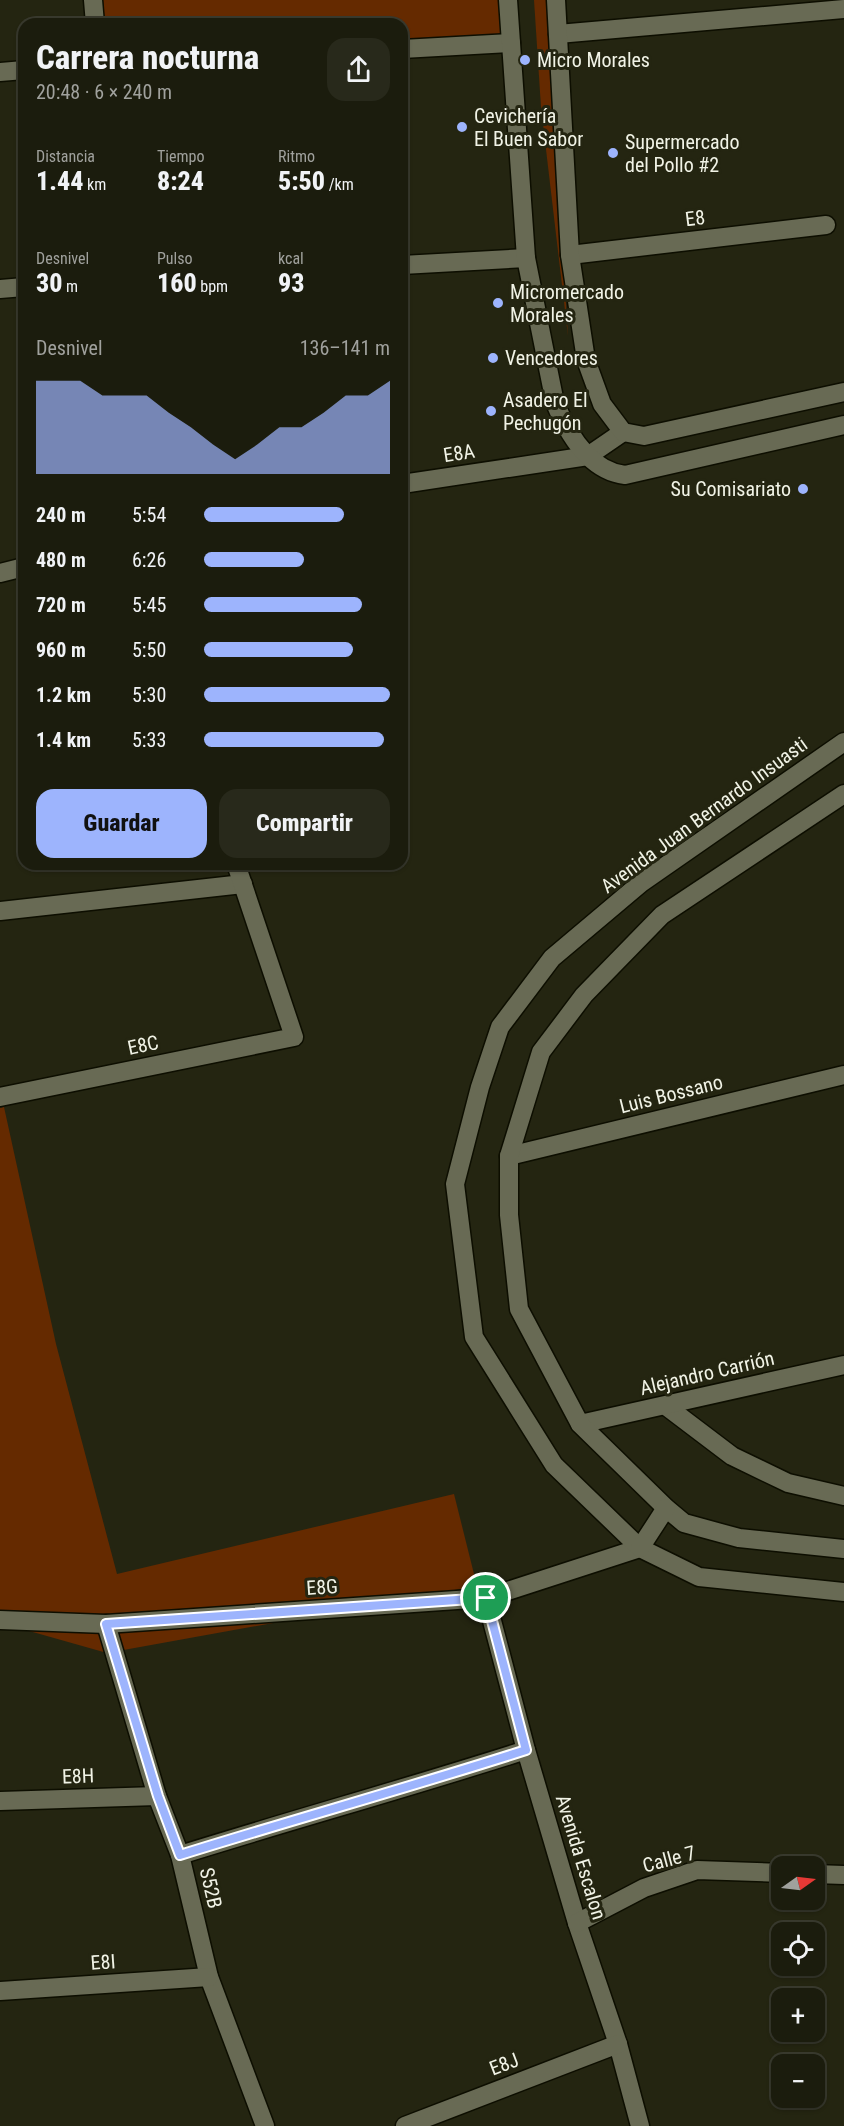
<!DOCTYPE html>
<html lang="es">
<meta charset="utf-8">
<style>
:root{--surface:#1b1c0d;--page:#28291b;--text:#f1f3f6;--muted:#a0a19d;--line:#393a2e;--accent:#9db4fd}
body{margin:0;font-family:"Roboto Condensed",sans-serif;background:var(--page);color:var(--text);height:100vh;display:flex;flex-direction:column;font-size:22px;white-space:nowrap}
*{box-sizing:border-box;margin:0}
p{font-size:20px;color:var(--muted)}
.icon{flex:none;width:33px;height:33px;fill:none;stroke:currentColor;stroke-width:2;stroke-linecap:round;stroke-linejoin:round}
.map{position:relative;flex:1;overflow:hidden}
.details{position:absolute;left:18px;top:18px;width:390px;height:852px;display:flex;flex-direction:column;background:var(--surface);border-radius:18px;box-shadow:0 2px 4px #0004,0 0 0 2px var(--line)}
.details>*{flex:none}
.needle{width:39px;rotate:76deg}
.tools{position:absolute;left:771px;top:1856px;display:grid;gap:12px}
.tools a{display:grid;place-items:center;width:54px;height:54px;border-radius:12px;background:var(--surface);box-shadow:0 2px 4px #0004,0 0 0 2px var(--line);font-size:30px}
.pin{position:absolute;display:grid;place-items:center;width:51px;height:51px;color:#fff;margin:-26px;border:3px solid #fff;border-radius:50%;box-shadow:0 2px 6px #0007}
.round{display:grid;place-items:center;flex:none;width:63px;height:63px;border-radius:18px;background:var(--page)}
.headline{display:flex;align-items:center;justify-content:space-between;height:102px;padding:0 18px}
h1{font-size:33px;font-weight:800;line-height:45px}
.figures{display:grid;grid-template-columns:repeat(3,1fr);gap:9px;height:102px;padding:6px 18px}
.figures div{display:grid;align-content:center}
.figures b{font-size:26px;font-weight:800}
.figures small{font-size:16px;font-weight:400}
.figures p{font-size:16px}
.chart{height:168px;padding:12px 18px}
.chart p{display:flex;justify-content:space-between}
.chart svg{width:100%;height:108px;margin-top:6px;fill:var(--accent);opacity:.7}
.primary-button{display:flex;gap:12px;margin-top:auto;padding:12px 18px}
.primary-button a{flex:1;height:69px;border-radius:18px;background:var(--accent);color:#111;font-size:24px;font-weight:800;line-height:69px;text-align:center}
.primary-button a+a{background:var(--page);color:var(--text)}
ul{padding:0 18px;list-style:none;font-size:20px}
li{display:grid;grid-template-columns:96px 72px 1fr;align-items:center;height:45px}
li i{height:15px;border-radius:8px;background:var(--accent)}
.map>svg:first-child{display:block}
</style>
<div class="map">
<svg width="844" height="2126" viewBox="0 0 844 2126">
<rect width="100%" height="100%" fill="#242511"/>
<g fill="#652a00">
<path d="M103,0h395l3,39 -99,5v-20h-297z"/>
<path d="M534,0h13l21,336 -27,-229z"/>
<path d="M4,1107l52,237 61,230 337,-80 23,92 -370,67 -99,-28 -8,-5v-512z"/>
</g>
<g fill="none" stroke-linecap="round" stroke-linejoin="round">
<g stroke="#0d0e00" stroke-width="21">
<g id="street">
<path d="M93,0l2,24"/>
<path d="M558,34l286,-25"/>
<path d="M402,49l109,-6"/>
<path d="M0,72l24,-2"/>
<path d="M570,255l256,-30"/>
<path d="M402,265l124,-7"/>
<path d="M0,289l24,-2"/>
<path d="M402,484l186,-28 35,-24"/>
<path d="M0,573l24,-6"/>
<path d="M0,911l243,-27"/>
<path d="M0,1097l294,-60 -58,-173"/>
<path d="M509,1156l335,-81"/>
<path d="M666,1406l66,50 56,27 56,13"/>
<path d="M580,1424l264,-59"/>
<path d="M486,1598l40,152 51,173 41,121 22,82"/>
<path d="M0,1620l106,4 380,-26 154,-50"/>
<path d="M106,1624l51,172 23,59 29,122 56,149"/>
<path d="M0,1801l157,-5"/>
<path d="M180,1855c115,-36 231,-68 346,-105"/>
<path d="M814,1874l30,1"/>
<path d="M577,1923l67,-35 53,-18 85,3"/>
<path d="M0,1991l209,-14"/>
<path d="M405,2126l213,-82"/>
</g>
</g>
<g stroke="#0d0e00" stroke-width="21">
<g id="secondary">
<path d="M508,0l18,258 29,145c13,31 34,68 70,72l219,-50"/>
<path d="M556,0l14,255 16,105 16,44 21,28 21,4 200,-44"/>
<path d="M844,742l-203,141 -89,75 -52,69 -20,60 -25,97 19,153 80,128 86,83 59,29 145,15"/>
<path d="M844,794l-182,121 -78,80 -43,57 -32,104v59l10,94 61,115 86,84 18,15 55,15 105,11"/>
<path d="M640,1548l26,-40"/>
</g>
</g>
<use href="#street" stroke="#686a54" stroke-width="18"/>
<use href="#secondary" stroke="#686a54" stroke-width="18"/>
</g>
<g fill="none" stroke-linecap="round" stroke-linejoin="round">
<g stroke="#fff" stroke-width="12">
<path id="route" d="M486,1598l40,152c-115,37 -231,69 -346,105l-22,-59 -52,-172z"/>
</g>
<use href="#route" stroke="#9db4fd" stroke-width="8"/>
</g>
<g fill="#9db4fd" stroke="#242511" stroke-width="2">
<circle cx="525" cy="60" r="6"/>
<circle cx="462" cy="127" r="6"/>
<circle cx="613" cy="153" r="6"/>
<circle cx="498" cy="303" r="6"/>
<circle cx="493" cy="358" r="6"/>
<circle cx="491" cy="411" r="6"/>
<circle cx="803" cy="489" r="6"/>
</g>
<g text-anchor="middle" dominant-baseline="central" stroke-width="6" stroke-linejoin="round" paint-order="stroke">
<g font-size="20" fill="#f1f3e6" stroke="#242511" text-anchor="start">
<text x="537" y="60">Micro Morales</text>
<text x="474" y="116">Cevichería<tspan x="474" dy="23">El Buen Sabor</tspan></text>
<text x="625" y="142">Supermercado<tspan x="625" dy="23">del Pollo #2</tspan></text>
<text x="510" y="292">Micromercado<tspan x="510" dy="23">Morales</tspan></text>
<text x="505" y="358">Vencedores</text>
<text x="503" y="400">Asadero El<tspan x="503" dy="23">Pechugón</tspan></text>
<text x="791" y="489" text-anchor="end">Su Comisariato</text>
</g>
<g font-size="20" fill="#f1f3e6" stroke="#242511">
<text transform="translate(695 218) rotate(-7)">E8</text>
<text transform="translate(459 453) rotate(-9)">E8A</text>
<text transform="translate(704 815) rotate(-36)">Avenida Juan Bernardo Insuasti</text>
<text transform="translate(143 1045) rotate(-12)">E8C</text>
<text transform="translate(671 1094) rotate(-14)">Luis Bossano</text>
<text transform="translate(707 1373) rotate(-13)">Alejandro Carrión</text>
<text transform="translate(322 1587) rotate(-4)">E8G</text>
<text transform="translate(78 1776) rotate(-2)">E8H</text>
<text transform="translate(581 1857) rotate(73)">Avenida Escalon</text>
<text transform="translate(669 1859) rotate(-15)">Calle 7</text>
<text transform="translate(211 1888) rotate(77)">S52B</text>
<text transform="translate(103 1962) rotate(-4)">E8I</text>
<text transform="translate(504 2064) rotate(-21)">E8J</text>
</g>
</g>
</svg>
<div class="tools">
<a><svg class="needle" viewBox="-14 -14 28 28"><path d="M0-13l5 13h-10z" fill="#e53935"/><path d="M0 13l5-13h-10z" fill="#a0a19d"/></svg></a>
<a><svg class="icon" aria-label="locate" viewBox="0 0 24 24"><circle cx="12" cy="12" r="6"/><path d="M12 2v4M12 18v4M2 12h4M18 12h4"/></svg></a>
<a>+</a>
<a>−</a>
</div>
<div class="pin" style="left:486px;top:1598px;background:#1e9e55"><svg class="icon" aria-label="arrive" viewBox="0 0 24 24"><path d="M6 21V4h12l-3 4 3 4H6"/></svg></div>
<section class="details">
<div class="headline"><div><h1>Carrera nocturna</h1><p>20:48 · 6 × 240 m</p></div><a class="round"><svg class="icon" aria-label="share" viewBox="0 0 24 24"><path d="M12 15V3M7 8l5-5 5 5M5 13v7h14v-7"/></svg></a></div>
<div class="figures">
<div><p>Distancia</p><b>1.44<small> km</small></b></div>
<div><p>Tiempo</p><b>8:24</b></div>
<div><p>Ritmo</p><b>5:50<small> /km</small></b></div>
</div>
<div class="figures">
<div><p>Desnivel</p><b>30<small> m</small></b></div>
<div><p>Pulso</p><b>160<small> bpm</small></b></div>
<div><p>kcal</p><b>93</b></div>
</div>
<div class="chart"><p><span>Desnivel</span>136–141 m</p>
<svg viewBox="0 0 160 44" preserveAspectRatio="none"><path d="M0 44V6L10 6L20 6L30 12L40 12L50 12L60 19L70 25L80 32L90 38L100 32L110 25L120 25L130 19L140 12L150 12L160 6V44z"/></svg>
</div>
<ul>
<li><b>240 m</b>5:54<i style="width:75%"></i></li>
<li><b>480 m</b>6:26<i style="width:54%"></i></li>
<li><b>720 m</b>5:45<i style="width:85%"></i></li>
<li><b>960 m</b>5:50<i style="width:80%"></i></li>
<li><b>1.2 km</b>5:30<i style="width:100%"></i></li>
<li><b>1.4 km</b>5:33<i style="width:97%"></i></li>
</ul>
<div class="primary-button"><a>Guardar</a><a>Compartir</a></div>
</section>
</div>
